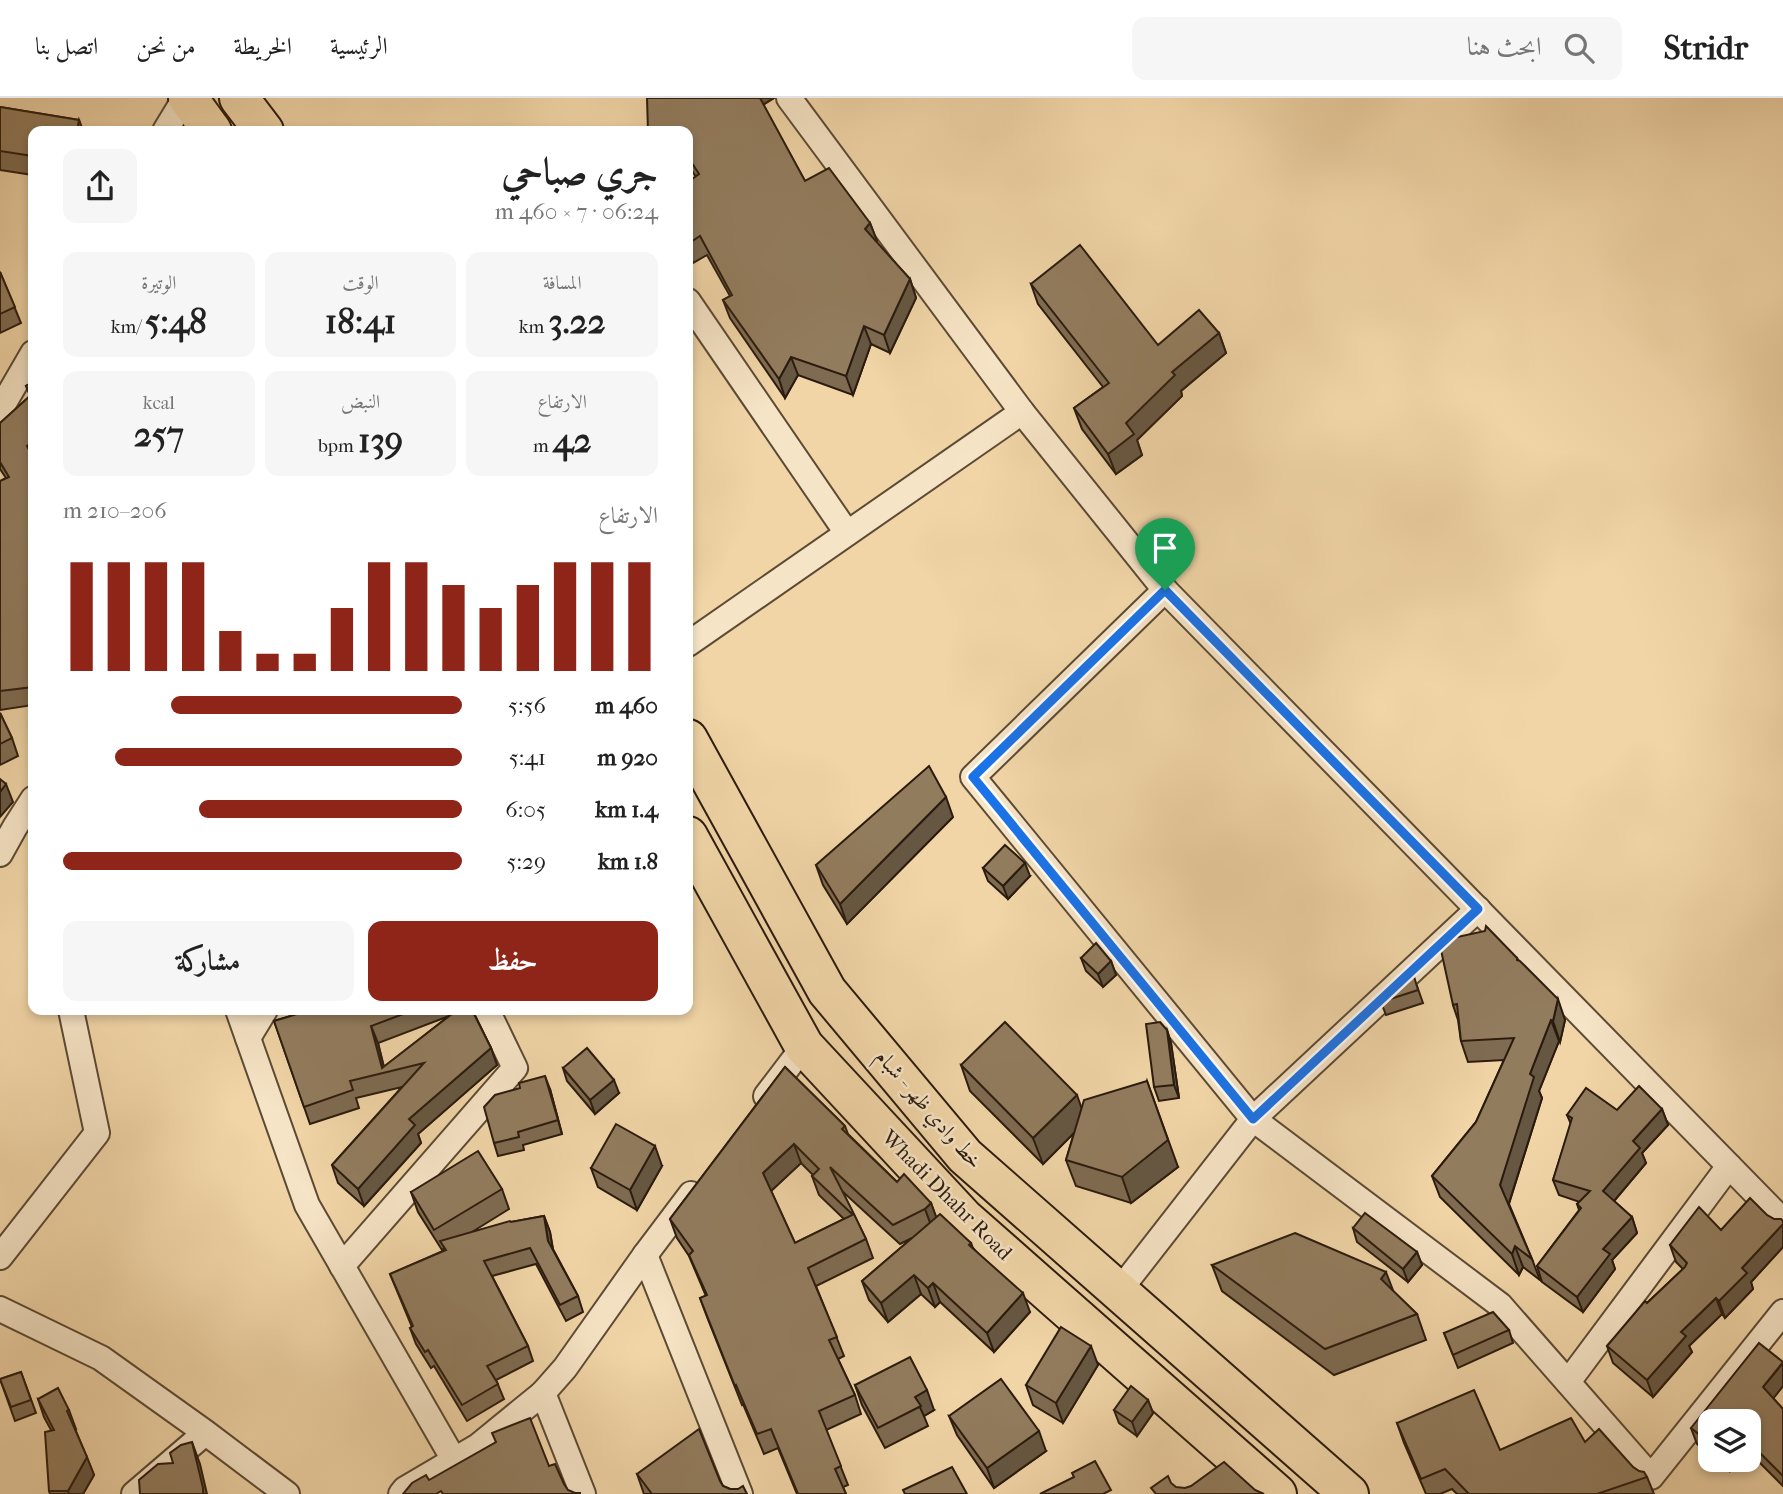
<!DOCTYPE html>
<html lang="ar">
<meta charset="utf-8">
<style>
:root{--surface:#fff;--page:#f6f6f6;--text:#222;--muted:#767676;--line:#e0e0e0;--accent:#8f2418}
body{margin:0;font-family:"IM FELL French Canon",Amiri,serif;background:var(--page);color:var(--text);direction:rtl;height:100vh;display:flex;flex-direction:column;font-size:26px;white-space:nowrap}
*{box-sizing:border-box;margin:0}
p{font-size:23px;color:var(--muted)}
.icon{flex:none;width:38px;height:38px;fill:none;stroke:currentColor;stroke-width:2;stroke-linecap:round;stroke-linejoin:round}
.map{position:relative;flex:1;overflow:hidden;direction:ltr}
.drawer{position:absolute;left:28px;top:28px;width:665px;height:889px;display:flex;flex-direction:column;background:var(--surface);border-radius:14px;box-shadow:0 4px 10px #0003;direction:rtl}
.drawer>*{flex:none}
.tools{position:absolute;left:1698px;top:1311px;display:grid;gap:14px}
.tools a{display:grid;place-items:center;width:63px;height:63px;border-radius:14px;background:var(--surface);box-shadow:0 4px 10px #0003;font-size:35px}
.pin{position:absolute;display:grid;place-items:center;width:60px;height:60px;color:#fff;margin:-72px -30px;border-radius:50% 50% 50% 0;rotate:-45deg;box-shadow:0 0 7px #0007}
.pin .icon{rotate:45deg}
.round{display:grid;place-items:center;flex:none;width:74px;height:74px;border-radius:14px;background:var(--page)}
.head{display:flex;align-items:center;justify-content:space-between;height:119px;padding:0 35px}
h1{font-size:38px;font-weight:800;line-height:52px}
.metrics{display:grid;grid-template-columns:repeat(3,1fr);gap:10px;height:119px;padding:7px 35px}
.metrics div{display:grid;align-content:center;border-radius:14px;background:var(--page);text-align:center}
.metrics b{font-size:35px;font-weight:800}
.metrics small{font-size:19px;font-weight:400}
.metrics p{font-size:19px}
.chart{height:196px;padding:14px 35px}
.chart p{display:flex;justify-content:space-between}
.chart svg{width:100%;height:126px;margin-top:7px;stroke:var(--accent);stroke-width:6}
.button{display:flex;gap:14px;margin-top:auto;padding:14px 35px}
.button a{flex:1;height:80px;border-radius:14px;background:var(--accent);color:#fff;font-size:28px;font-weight:800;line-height:80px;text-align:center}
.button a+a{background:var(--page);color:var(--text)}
ul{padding:0 35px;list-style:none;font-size:23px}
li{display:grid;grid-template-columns:112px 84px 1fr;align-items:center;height:52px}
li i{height:18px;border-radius:9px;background:var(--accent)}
header{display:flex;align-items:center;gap:42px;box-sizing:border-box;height:98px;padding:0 35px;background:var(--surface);border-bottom:2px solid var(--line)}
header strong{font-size:33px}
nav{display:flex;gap:38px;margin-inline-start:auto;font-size:24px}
.search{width:490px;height:63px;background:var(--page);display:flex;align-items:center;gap:18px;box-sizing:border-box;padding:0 24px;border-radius:14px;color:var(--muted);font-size:26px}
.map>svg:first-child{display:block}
</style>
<header>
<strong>Stridr</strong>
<div class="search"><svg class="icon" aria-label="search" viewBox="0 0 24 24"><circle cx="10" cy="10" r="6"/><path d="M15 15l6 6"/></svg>ابحث هنا</div>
<nav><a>الرئيسية</a><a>الخريطة</a><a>من نحن</a><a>اتصل بنا</a></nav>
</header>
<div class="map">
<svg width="1783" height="1396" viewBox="0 0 1783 1396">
<rect width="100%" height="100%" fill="#f1d5a7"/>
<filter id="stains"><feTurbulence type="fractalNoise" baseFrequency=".00286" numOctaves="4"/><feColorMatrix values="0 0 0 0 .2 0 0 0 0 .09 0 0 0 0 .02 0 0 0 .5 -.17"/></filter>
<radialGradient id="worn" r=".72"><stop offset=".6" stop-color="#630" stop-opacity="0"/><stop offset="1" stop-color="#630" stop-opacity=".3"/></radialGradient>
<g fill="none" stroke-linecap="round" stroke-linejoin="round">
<g stroke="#5c4a34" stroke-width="28">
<g id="minor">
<path d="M789,0l233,314 143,178 618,631"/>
<path d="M165,33l20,-33"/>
<path d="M688,203l159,232"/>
<path d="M0,312l33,-57"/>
<path d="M1165,492l-192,187 280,342 247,186 151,172 132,-165"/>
<path d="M688,546l334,-232"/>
<path d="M0,756l15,-27 18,-28"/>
<path d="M238,912l69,195 147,255"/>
<path d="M248,940l17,-28"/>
<path d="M766,998l38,-50"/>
<path d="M645,1157l95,239"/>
<path d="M0,1159l97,-124 -26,-123"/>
<path d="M342,1168l173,-198 -28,-58"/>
<path d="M1119,1193l134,-172 225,-210"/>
<path d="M0,1211l101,49 105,75 81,61"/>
<path d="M1568,1284l161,-216"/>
<path d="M543,1295l40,101"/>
<path d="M134,1396l63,-54"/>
<path d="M401,1396l4,-5 73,-43 65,-53 22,-25 80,-113 46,-61"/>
</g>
</g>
<g stroke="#2b1b0e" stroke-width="42">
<g id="primary">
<path d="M188,0l24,33"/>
<path d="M239,0l25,33"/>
<path d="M688,641l139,252 138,165 384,338"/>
<path d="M688,738l116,210 160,172 313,276"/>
</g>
</g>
<use href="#minor" stroke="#f6e4c6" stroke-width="24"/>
<use href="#primary" stroke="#f1d5a7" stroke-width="38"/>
</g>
<g fill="#7e6b51" stroke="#2b1b0e" stroke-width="2" fill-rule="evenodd">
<path d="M774,0l-11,7 42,76 65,42 7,18 -1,1 34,37 6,19 -26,55 -19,-9 -18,51 -55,-20 -13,23 -55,-80 -7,-18 7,-4 -23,-41 -14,8 -5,-16v-65l8,-5 -8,-12v-34z"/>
<path d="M0,9l79,13 4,11h-50v44l-33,-5z"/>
<path d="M0,174l21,51 -21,10z"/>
<path d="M1031,186l127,61 61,-12 7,20 -45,38 1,5 -45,44 5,15 -26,19 -34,-45 -8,-21 29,-21 -65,-83z"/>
<path d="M33,284v323l-33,5v-229l6,-3 -6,-9v-46l30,-27 -4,-10z"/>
<path d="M0,615l12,25 6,18 -18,9z"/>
<path d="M953,719l-106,107 -24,-39 -7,-20z"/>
<path d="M983,770l47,8 -22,23 -20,-18z"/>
<path d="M1081,860l30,3 5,14 -13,12 -17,-16z"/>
<path d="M1517,860l48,62 -5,22 -1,-1 -20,50 3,7 -33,106 23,55 8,21 -17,-13 -4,8 -79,-78 -8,-21 44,-54 28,-62 -36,2 -7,-21 -3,-21 -5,-15z"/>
<path d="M1417,888l6,17 -37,12 -5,-13z"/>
<path d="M303,912h169l19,38 6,17 -79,69 3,9 -57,63 -26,-23 -6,-18 70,-78 -46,11 3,10 -49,16 -36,-103 30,-9zM449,918l-65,51 -6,-24z"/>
<path d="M1167,932l4,13 8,55 -20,3 -5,-14z"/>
<path d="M961,967l121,43 96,59 -47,36 -55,-17 -10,-26 8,-27 -31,31 -73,-73z"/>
<path d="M785,969l60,59 3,8 49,48 34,21 5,14 35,26 2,5 57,64 -36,40 -54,-50 -5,5 -14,-13 -33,28 -19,-22 -7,-19 50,-43 -12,6 -58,-53 24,48 7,19 -57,28 28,70 -6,3 17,36 6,19 -35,16 22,55 -5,2 3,7h-49l-19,-46 -14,6 -21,-50 -1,1 -35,-88 -7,-19 6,-2 -17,-40 -12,-18 -7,-19zM801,1065l12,12 -1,1 7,19 25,24 -49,24 -24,-52z"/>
<path d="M563,970l56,25 -24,21 -28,-33z"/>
<path d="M520,990l30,1 12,45 -39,11 1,5 -26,6 -4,-13z"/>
<path d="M1662,1011l6,16 -26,28 4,10 -32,38 18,16 5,16 -25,27 3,9 -32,43 -41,-30 -5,-16 42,-56 -2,-6 3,-2 -21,-7 -6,-15 18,-56 -4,-9 50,-5z"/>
<path d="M662,1068l-25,44 -39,-23 -7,-19z"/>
<path d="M502,1091l7,20 -37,23 39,-10 33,-6 6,16 3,17 25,47 5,16 -17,9 -30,-57 -44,12 36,70 5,15 -37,19 8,19 -37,22 -33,-55 -3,2 -15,-24 -6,-16 2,-1 -22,-53 53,-23v-2l-1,1 -24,-38 -7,-20z"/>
<path d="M1767,1117l7,4 9,2v26l-32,35 2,7 -28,29 -3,-4 -33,32 3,6 -39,45 -40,-34 -6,-17 40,-43 36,-34 -7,-7 -6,-17z"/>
<path d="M1353,1130l64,24 5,13 -14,17 -51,-40z"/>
<path d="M1212,1167l181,26 24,23 9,26 -92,35 -112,-84z"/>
<path d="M1509,1232l4,13 -55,25 -14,-35z"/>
<path d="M1783,1264v24l-10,12 10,11v77l-35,-35v-30h-38v34l-13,-11 -6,-16z"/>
<path d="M1098,1267l-35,58 -30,-18 -7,-20z"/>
<path d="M21,1274l15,41 -21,8 -15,-42z"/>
<path d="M855,1287l79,25 -10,6 4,10 -43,22 -23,-43z"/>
<path d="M38,1301l31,11 7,19h-1l19,46 -11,19h-33l-1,-3 2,-61 -7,-13z"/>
<path d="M1148,1302l5,13 -16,23 -18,-13 -5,-13z"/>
<path d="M949,1318l97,35 -52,37 -37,-53z"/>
<path d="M1397,1325l103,27 85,-8 48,25 14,10 7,17h-197l-5,-5 -12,5h-14l-22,-51z"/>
<path d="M1716,1362h24l-10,11z"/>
<path d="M637,1376l83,7 3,5 7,3 17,5h-103z"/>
</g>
<g fill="#665742" stroke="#2b1b0e" stroke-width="2">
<path d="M758,0h16l-13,8z"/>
<path d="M79,22l4,11h-6z"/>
<path d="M870,125l7,18 -6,7 -6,-19z"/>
<path d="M910,181l6,19 -26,55 -6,-18z"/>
<path d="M864,228l7,18 -18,51 -7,-19z"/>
<path d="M1219,235l7,20 -45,38 1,5 -45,44 5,15 -26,19 -8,-20 18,-31 46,-51z"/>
<path d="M791,259l7,18 -13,23 -6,-19z"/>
<path d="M33,343v23l-6,-18z"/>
<path d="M6,686l7,18 -13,15v-25z"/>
<path d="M946,699l7,20 -106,107 -7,-20z"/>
<path d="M1025,765l5,13 -22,23 -5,-13z"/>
<path d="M1111,863l5,14 -13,12 -5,-13z"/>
<path d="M1558,901l7,21 -5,22 -7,-21z"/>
<path d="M1551,922l8,21 -20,50 3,7 -34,108 -8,-21 30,-111z"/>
<path d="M371,928l7,17 7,29 -3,-4z"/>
<path d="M1167,932l4,13 8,55 -5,-13z"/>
<path d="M491,950l6,17 -79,69 3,9 -57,63 -6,-17 51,-70z"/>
<path d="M545,978l5,13 12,45 -4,-14z"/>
<path d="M614,982l5,13 -24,21 -5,-14z"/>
<path d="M1147,983l31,86 -47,36 -9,-26z"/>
<path d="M1077,997l9,26 -43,43 -10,-26z"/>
<path d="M1662,1011l6,16 -26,28 4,10 -37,44 -6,-16 30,-50z"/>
<path d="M794,1046l7,19 -31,29 -7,-19z"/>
<path d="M655,1048l7,20 -25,44 -7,-20z"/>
<path d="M931,1105l7,19 -6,6 -7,-19z"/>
<path d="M544,1118l6,16 4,25 -6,-16z"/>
<path d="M1632,1119l5,16 -25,27 3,9 -32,43 -6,-15 26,-48z"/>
<path d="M1783,1126v23l-32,35 2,7 -28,29 -6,-17 23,-33z"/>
<path d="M1515,1148l8,21 -4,8 -7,-21z"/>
<path d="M1417,1154l5,13 -14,17 -5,-13z"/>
<path d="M1386,1174l10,26 -15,-19z"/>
<path d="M914,1177l7,19 -33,28 -7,-19z"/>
<path d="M933,1185l7,19 -5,5 -7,-19z"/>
<path d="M1023,1195l7,19 -36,40 -7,-19z"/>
<path d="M1716,1200l6,16 -33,32 3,6 -39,45 -6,-17 34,-48z"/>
<path d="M1091,1248l7,19 -35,58 -7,-20z"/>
<path d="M1783,1265v23l-14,18 -6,-17z"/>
<path d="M927,1292l7,20 -10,6 -9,-19z"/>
<path d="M1148,1302l5,13 -16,23 -5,-14z"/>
<path d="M1039,1333l7,20 -52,37 -7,-20z"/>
<path d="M192,1344l8,22 7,30h-4z"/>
<path d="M87,1359l7,18 -11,19h-14l-1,-3z"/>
<path d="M1726,1362h14l-10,11z"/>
</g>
<g fill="#927c5e" stroke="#2b1b0e" stroke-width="2">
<path d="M647,0h113l45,83 24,-13 41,55 -5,6 45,50 -26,56 -20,-9 -18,50 -55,-19 -12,22 -56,-79 9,-5 -32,-59 -12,8v-62l11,-8 -11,-17v-26h-40z"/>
<path d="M0,9l79,13 -2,11h-44v25l-33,-5z"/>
<path d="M1080,147l78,100 41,-35 20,23 -47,39 3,3 -49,48 8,11 -26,20 -34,-46 35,-25 -78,-99z"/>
<path d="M0,174l15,35 -15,7z"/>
<path d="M33,284v59l-6,5 6,11v230l-33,4v-210l9,-4 -9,-15v-39l31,-28 -5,-9z"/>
<path d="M0,615l12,25 -12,6z"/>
<path d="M929,668l17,31 -106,107 -24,-39z"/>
<path d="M0,681l6,5 -6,8z"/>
<path d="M1005,747l20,18 -22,23 -20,-18z"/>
<path d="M1486,828l31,32v2l3,1 38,38 -5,22 -2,-1 -21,54 4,3 -34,108 32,74 -17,-13 -3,8 -80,-78 44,-54 38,-84 -53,3 -4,-37 -4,1 -14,-64 46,-10z"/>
<path d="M1096,845l15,18 -13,13 -17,-16z"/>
<path d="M1413,875l5,17 -37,12z"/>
<path d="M303,912h111l-43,16 11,42 75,-58h15l19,38 -82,71 6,6 -57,64 -26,-24 92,-102 -74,18 3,9 -49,17 -30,-86 30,-9z"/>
<path d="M1005,924l72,73 -44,43 -72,-73z"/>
<path d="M1160,924l7,8 7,55 -20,2 -8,-63z"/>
<path d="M587,950l27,32 -24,20 -27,-32z"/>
<path d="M785,969l60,59 -3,3 55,53 7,-8 27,29 -6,6 -32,16 -63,-58 23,45 -2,1 -39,-37 7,-7 -25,-25 -31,29 32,70 59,-29 12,25 -58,29 29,69 -8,3 26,55 -36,16 22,55 -6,3 11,25h-48l-27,-65 -14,5 -21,-49 -1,1 -35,-88 7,-3 -18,-40 4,-4 -23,-32z"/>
<path d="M545,978l13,44 -40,12 1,5 -25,6 -10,-36 11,-12 25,-7 -1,-5z"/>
<path d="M1147,983l21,59 -46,37 -56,-17 18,-60z"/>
<path d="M1639,988l23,23 -29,32 7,7 -37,43 29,26 -29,32 7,5 -33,43 -40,-31 44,-58 -4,-4 13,-13 -37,-11 19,-62 -5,-3 19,-27 31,22z"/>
<path d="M616,1026l39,22 -25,44 -39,-22z"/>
<path d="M478,1053l24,38 -68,41 -23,-38z"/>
<path d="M1750,1100l17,17 7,4h7l2,2v3l-41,44 5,5 -28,28 -3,-3 -35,34 5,4 -39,44 -40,-34 38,-45 2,2 38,-36 2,-4 -17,-18 29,-38 22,23z"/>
<path d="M1365,1115l52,39 -14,17 -50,-41z"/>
<path d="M940,1116l31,29 -2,2 54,48 -36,40 -54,-50 -5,5 -14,-13 -33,28 -19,-22z"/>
<path d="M544,1118l4,25 30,55 -18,9 -30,-57 -46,13 44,85 -41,20 11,18 -36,21 -34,-55 -3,2 -15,-24 3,-2 -23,-52 56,-24 -6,-9 70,-20 1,1z"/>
<path d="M1295,1135l91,39 -5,7 36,35 -92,35 -113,-84z"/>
<path d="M1493,1214l16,18 -56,25 -9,-22z"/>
<path d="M1061,1229l30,19 -35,57 -30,-18z"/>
<path d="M1759,1245l24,19 -20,25 20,22v67l-35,-35v-20h-38v22l-19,-15z"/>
<path d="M910,1259l17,33 -12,7 6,9 -43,22 -23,-43z"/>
<path d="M21,1274l10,28 -20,7 -11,-28z"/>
<path d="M1001,1281l38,52 -52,37 -38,-52z"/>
<path d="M1131,1288l17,14 -16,22 -18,-12z"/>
<path d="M58,1290l11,22 -2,1 20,46 -19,34h-19l-4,-59 9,-2 -16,-31z"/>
<path d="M1474,1292l26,60 71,-32 14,24 14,-13 34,38 6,4 5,1 3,5 -50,17h-128l-24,-25 -24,10 -24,-56z"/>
<path d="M530,1320l19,48 6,-2 9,20 4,6 7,3h5v1h-137l-2,-3 -5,3h-33l9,-11 14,-8 3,5 67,-38 -4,-9z"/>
<path d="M699,1331l21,52 3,5 7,3h8l5,-3 4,8h-95l-15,-20z"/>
<path d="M192,1344l11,46v6h-63l-1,-14 19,-16 15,-1 -3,-10 11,-8z"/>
<path d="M1095,1363l16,29 -8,4h-63l34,-17 -2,-4z"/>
<path d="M1224,1364l31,28 9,4h-108l-5,-6 17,-12 3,7 5,4 9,1 6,-2z"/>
<path d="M952,1369l15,27h-62l-2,-4z"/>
</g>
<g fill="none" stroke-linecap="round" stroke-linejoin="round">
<g stroke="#fff" stroke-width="14">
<path id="route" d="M1165,492l313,319 -225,210 -280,-342z"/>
</g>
<use href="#route" stroke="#1a73e8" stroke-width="9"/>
</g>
<g text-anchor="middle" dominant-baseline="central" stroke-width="5" stroke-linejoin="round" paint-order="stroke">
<g font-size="21" fill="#2b1b0e" stroke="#f6e4c6">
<text transform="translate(929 1011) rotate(49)">خط وادي ظهر - شبام</text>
<text transform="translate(947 1097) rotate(45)">Whadi Dhahr Road</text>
</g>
</g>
<rect width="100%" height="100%" filter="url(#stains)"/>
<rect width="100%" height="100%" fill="url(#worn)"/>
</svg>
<div class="tools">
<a><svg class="icon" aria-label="layers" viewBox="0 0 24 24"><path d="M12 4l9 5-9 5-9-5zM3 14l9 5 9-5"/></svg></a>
</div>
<div class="pin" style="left:1165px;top:492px;background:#1e9e55"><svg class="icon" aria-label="arrive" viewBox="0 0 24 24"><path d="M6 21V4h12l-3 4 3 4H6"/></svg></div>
<section class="drawer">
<div class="head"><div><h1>جري صباحي</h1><p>06:24 · 7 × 460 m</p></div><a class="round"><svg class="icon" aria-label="share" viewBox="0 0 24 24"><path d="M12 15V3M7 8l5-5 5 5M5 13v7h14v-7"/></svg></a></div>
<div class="metrics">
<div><p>المسافة</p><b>3.22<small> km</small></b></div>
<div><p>الوقت</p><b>18:41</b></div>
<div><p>الوتيرة</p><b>5:48<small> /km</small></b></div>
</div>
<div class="metrics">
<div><p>الارتفاع</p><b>42<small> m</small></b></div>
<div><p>النبض</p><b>139<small> bpm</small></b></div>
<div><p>kcal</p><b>257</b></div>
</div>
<div class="chart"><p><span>الارتفاع</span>206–210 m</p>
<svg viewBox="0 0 160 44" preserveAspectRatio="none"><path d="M5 44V6M15 44V6M25 44V6M35 44V6M45 44V30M55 44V38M65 44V38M75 44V22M85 44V6M95 44V6M105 44V14M115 44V22M125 44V14M135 44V6M145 44V6M155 44V6"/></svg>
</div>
<ul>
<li><b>460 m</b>5:56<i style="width:73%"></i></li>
<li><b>920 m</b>5:41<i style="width:87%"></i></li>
<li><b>1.4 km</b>6:05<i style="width:66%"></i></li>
<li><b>1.8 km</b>5:29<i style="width:100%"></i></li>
</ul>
<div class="button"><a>حفظ</a><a>مشاركة</a></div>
</section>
</div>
